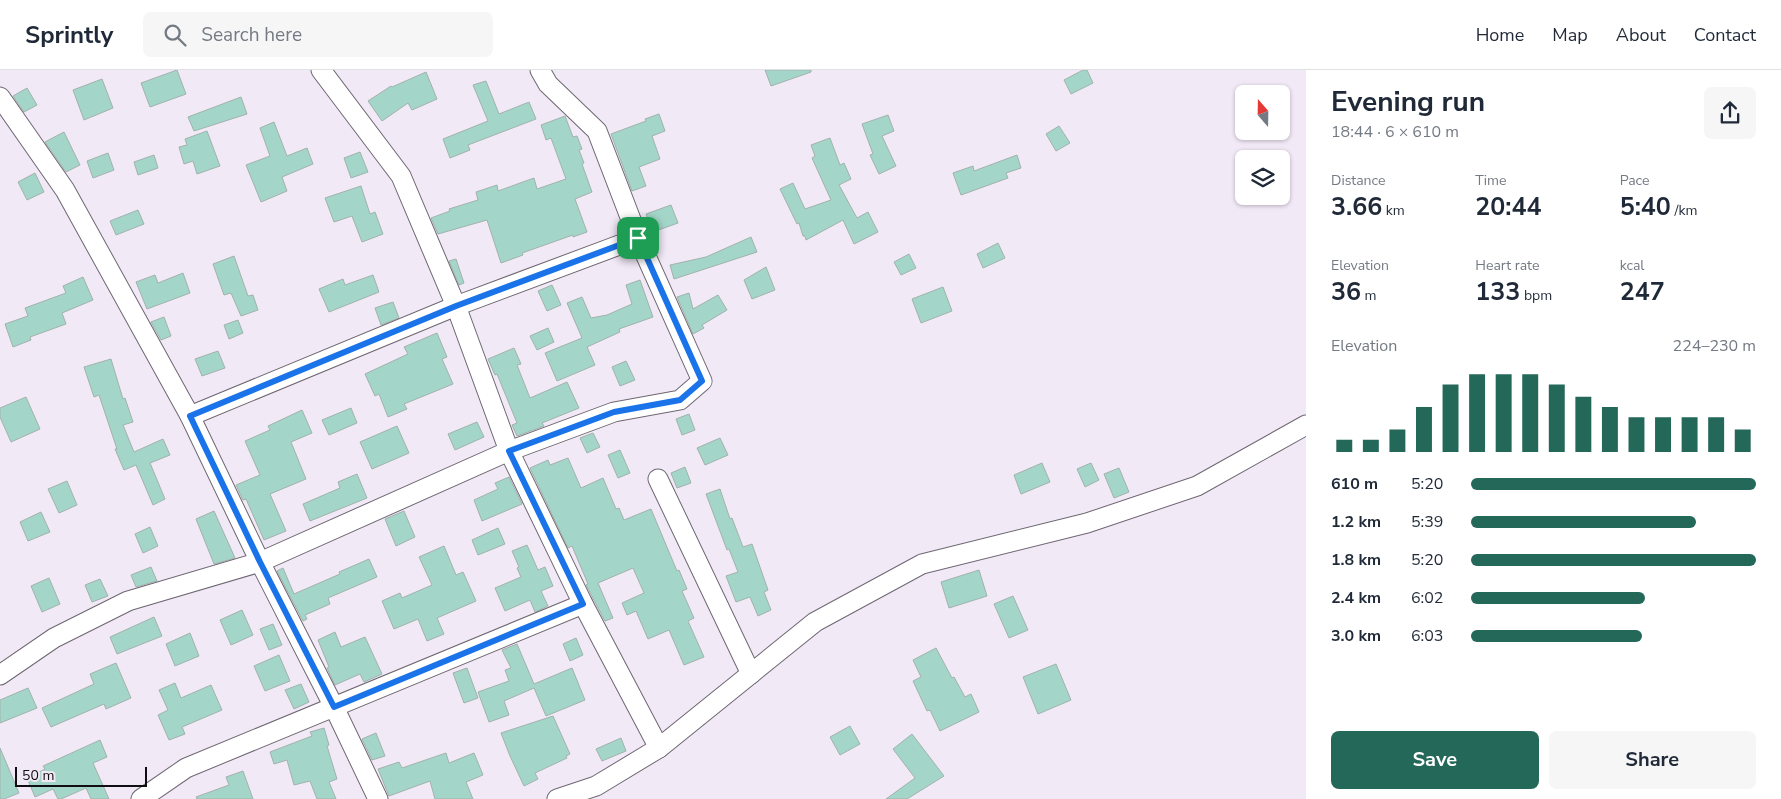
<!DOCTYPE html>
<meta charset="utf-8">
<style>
:root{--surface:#fff;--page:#f6f6f7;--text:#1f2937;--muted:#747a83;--line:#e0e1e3;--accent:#24685a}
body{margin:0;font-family:"Nunito Sans",sans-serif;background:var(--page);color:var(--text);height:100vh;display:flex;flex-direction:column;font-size:19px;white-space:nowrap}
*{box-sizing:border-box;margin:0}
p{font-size:16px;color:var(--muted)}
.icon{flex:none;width:28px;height:28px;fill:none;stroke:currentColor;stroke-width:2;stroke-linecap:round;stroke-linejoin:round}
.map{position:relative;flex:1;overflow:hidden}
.drawer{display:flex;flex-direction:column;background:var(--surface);width:475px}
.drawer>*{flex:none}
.needle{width:32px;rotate:340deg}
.fabs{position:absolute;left:1235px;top:15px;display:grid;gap:10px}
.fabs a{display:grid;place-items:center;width:55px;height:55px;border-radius:8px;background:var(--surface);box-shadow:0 1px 4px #0004;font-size:25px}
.scale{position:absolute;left:15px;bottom:12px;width:132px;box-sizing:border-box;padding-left:5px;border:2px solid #100e12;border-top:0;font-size:14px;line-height:18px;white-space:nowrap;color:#100e12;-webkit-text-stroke:4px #f1e9f6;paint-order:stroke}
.pin{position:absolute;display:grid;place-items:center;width:42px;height:42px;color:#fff;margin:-21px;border-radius:10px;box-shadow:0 2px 8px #0006}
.round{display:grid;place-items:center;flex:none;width:52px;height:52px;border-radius:8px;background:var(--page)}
.headline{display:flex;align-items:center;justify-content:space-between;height:85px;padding:0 25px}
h1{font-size:28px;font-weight:700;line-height:38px}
.metrics{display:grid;grid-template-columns:repeat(3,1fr);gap:8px;height:85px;padding:5px 25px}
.metrics div{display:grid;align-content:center}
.metrics b{font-size:25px;font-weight:700}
.metrics small{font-size:14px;font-weight:400}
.metrics p{font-size:14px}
.chart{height:140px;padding:10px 25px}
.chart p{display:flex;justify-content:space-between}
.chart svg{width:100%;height:90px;margin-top:5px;stroke:var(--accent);stroke-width:6}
.action{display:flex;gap:10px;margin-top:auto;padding:10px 25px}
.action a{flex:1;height:58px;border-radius:8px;background:var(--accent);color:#fff;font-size:20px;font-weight:700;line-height:58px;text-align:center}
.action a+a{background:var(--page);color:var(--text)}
ul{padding:0 25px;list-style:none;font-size:16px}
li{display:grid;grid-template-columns:80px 60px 1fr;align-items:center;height:38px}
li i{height:12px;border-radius:6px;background:var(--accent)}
header{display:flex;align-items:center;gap:30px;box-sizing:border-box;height:70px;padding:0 25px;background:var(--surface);border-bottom:1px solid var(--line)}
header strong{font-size:24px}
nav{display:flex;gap:28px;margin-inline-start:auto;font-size:18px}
.search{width:350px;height:45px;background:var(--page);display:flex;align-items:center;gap:12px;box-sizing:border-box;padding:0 18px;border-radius:8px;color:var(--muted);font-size:19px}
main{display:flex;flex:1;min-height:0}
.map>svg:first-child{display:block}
</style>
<header>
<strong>Sprintly</strong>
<div class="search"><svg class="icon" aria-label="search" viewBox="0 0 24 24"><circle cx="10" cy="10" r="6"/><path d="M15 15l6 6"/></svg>Search here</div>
<nav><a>Home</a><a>Map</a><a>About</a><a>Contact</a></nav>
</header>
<main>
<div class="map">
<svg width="1306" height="729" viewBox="0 0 1306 729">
<rect width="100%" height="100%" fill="#f1e9f6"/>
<g fill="#a3d6c9" stroke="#a1b2ad">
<path d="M177,0l9,24 -36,13 -9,-24z"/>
<path d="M765,0h46v2l-40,14z"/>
<path d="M1083,0h4l6,13 -22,11 -7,-14z"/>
<path d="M426,2l11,27 -25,11 -4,-7 -26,18 -14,-20 23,-15 1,1z"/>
<path d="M102,9l11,29 -29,12 -11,-30z"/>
<path d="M486,11l13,33 30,-12 7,17 -68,26 2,5 -20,8 -7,-19 45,-18 -15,-36z"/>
<path d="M27,18l10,17 -13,7 -11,-16z"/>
<path d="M241,27l6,17 -53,17 -6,-14z"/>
<path d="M659,44l6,17 -13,5 8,23 -21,8 7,19 -14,5 -21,-57 35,-13 -1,-2z"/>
<path d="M888,45l6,16 -12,5 14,30 -17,8 -9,-19 3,-1 -11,-30z"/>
<path d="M565,46l8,21 4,-1 5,13 -3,1 5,13 -2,1 10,28 -17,7 12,33 -14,5v-2l-51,18 1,2 -22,8 -14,-43 -49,14 -7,-16 19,-7 -1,-2 29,-9 -2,-8 21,-7 1,6 36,-13 3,11 29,-10 -15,-41 -5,2 -5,-15z"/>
<path d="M274,52l13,34 20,-8 6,16 -31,13 5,14 -26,11 -15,-37 24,-9 -10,-28z"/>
<path d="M1059,56l11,17 -14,8 -10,-17z"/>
<path d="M207,61l13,35 -23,8 -4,-13 -9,3 -5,-17 8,-2 -2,-6z"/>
<path d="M64,62l16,33 -14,7 -21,-30z"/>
<path d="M830,68l10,27 4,-2 7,16 -12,6 18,33 11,-6 10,20 -24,12 -11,-24 -37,20 -1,-4h-2l-4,-13 -2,1 -17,-35 13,-6 12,26 26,-9 -19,-42 3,-2 -4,-11z"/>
<path d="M360,82l8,20 -17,6 -7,-20z"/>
<path d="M108,83l6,17 -21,8 -6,-17z"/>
<path d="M154,85l4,13 -20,7 -4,-13z"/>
<path d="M1017,85l4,13 -15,5 2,5 -47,17 -8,-22 20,-7 1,5z"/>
<path d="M35,103l9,19 -17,8 -9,-18z"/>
<path d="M361,116l9,28 5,-2 8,22 -21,8 -10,-26 -18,6 -9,-24z"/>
<path d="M671,135l7,18 -25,9 -7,-18z"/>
<path d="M138,140l6,14 -28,11 -6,-14z"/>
<path d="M751,167l6,15 -83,27 -4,-14 36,-8z"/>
<path d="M998,173l7,15 -22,10 -6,-14z"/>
<path d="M909,184l7,14 -15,7 -7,-13z"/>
<path d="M234,186l14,40 5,-1 5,15 -17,6 -10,-23 -7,2 -11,-31z"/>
<path d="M456,189l8,24 -5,2 -10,-24z"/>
<path d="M766,197l9,23 -23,9 -8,-19z"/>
<path d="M183,203l7,20 -43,16 -11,-27 19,-7 3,8z"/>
<path d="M373,205l6,17 -50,20 -10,-23 24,-10 2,6z"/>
<path d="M83,207l10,23 -31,13 4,11 -36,13 1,3 -18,7 -8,-23 23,-8 -3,-8 41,-15 -3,-7z"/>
<path d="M640,210l13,37 -34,12 1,3 -33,15 8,18 -38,16 -12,-28 37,-15 -15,-35 15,-6 9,21 16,-3 25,-11 -6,-19z"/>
<path d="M552,215l9,20 -14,6 -9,-20z"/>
<path d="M943,217l9,24 -31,12 -9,-24z"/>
<path d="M689,223l4,16 25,-14 9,15 -25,15 2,3 -11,6 -16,-37z"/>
<path d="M393,232l6,16 -18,7 -6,-17z"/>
<path d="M164,247l7,19 -10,4 -10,-18z"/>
<path d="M238,250l5,13 -14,6 -5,-14z"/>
<path d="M548,258l6,14 -17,8 -7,-14z"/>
<path d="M437,263l10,24 -5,2 11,25 -49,20 3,5 -19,8 -9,-23 -4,2 -10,-22 43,-20 -4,-7z"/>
<path d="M514,278l7,16 -4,1 13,33 37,-16 12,26 -37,15 2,3 -27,10 -5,-11 5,-2 -20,-49 -2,1 -7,-16z"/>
<path d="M218,281l7,17 -23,8 -7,-17z"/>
<path d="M111,289l12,40 2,-1 8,24 -10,3 11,27 29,-13 7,16 -20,8 15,36 -12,6 -17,-40 -12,5 -9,-21h2l-18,-54 -5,2 -10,-30z"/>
<path d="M626,291l9,19 -15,6 -8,-19z"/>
<path d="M26,327l14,32 -29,13 -11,-25v-9z"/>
<path d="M351,338l6,15 -28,12 -7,-15z"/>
<path d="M302,340l10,23 -21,9 15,37 -36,15 16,37 -22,9 -18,-41 -3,1 -7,-15 24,-10 -15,-34 25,-11 -2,-4z"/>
<path d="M689,344l6,16 -13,5 -6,-16z"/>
<path d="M477,352l7,15 -29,13 -7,-16z"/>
<path d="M397,356l12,27 -37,16 -12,-27z"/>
<path d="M593,363l7,14 -13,6 -7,-15z"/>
<path d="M720,368l8,17 -23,10 -8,-17z"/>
<path d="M620,380l10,23 -12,5 -10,-23z"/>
<path d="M568,388l13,30 22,-10 13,31 3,-1 5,12 27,-11 26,62 2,-1 8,19 -5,2 12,27 -6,3 16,36 -20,8 -15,-35 -21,9 -12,-28 -9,4 -5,-12 22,-10 -11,-25 -35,15 15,35 -8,3 -19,-36 2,-1 -16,-38 -4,2 -38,-80 18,-8 2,5z"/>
<path d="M1042,393l8,19 -29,12 -7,-19z"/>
<path d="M1091,393l8,17 -14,7 -8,-18z"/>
<path d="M685,397l6,16 -14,5 -6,-15z"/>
<path d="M1119,398l10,24 -15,6 -10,-24z"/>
<path d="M357,404l10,24 -57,23 -7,-17 37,-16 -2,-6z"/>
<path d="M509,407l13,27 -40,17 -8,-21 24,-11 -3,-6z"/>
<path d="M67,411l10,24 -18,8 -11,-24z"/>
<path d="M720,419l10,30 2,-1 11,29 9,-3 16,46 -4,2 7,18 -13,6 -8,-19 -14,5 -10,-26 12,-4 -9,-23 -2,1 -21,-56z"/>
<path d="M214,441l21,47 -21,6 -18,-45z"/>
<path d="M404,441l11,26 -19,9 -11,-27z"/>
<path d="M41,442l9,20 -22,9 -8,-19z"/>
<path d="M150,457l8,19 -15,7 -8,-19z"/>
<path d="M498,458l7,16 -27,11 -6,-15z"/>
<path d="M527,475l11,25 7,-3 8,19 -12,5 7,15 -13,6 -5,-12 -25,11 -10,-23 26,-11 -4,-9 2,-1 -7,-16z"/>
<path d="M444,476l12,29 7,-3 13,29 -39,17 7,16 -17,7 -9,-22 -24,10 -12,-28 18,-8 2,5 30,-13 -13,-28z"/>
<path d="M369,489l8,18 -49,21 2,6 -25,11 2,4 -4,2 -26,-50 6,-3 11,26 46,-20 -1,-2z"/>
<path d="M151,497l6,14 -21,6 -5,-12z"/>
<path d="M979,500l8,26 -38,12 -8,-26z"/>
<path d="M49,508l11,26 -18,8 -11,-26z"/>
<path d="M100,509l8,17 -16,6 -7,-17z"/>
<path d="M1013,526l15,34 -19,8 -15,-34z"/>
<path d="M242,540l11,25 -22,10 -11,-25z"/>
<path d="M154,547l8,19 -45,18 -7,-17z"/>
<path d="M273,554l9,21 -13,5 -9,-21z"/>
<path d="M335,562l6,15 24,-10 17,37 -18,8 -4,-8 -25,11 -8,-17 2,-1 -11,-27z"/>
<path d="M190,563l9,23 -24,10 -9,-22z"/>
<path d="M576,568l7,17 -13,6 -7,-17z"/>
<path d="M517,574l17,40 38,-16 13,32 -39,16 -12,-28 -30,13 5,14 -20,7 -11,-30 31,-11 -4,-11 6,-2 -9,-18z"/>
<path d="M936,578l16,30 2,-1 11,20 6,-3 8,18 -39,19 -10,-21 -3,1 -14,-30 8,-4 -8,-17z"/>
<path d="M279,585l11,26 -25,10 -11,-25z"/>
<path d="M116,593l15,35 -25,11 -2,-5 -53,23 -9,-19 52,-24 -4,-10z"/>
<path d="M1056,594l15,36 -33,14 -15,-37z"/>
<path d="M467,598l11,30 -14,5 -11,-30z"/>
<path d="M175,613l6,15 30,-13 11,25 -40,17 3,7 -16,6 -11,-25 10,-5 -9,-20z"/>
<path d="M301,614l8,18 -15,7 -9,-19z"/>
<path d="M28,618l9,20 -37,15v-23z"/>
<path d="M553,646l17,38 -4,2 1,2 -32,15 3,6 -14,7 -14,-30 -9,-23z"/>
<path d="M850,656l10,18 -20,11 -10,-18z"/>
<path d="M324,658l5,17 -2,1 10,33 -8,3 7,17h-19l-7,-18 -16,4 -7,-25 -13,4 -4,-12 42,-16 -2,-4z"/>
<path d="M376,663l9,23 -13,4 -10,-21z"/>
<path d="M912,664l32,42 -37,23h-21l29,-21 -22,-29z"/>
<path d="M621,668l5,13 -24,10 -6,-12z"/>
<path d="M100,670l7,17 -14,6 16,36h-18l-5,-11 -25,11h-3l-5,-10 -18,8 -8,-19 18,-9 -2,-3z"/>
<path d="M0,678l19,45 -15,6h-4z"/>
<path d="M446,683l3,10 25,-10 9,22 -17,7 7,17h-38l-5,-18 -41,15 -11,-27 21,-7 3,6z"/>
<path d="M243,701l10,28h-56l-1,-2 33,-12 -3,-8z"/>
</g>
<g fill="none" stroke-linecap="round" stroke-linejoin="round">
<g stroke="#6e6772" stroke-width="21">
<g id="minor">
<path d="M321,0l80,106 55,130 53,145 74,153 76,144"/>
<path d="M0,27l65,93 125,226 70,146 74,145 44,92"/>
<path d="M190,346l266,-110 182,-68"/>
<path d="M658,409l93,195"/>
<path d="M0,605l54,-37 74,-37 132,-39 249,-111 105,-39 66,-12 22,-19 -64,-143 -41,-107 -49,-47 -8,-14"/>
<path d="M141,729l45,-31 397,-164"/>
<path d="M557,729l39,-13 63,-38 156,-126 107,-58 165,-41 110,-37 109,-61"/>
</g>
</g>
<use href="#minor" stroke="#fff" stroke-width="19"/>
</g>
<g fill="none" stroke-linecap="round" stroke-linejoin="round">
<g stroke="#fff" stroke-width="10">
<path id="route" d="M638,168l64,143 -22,19 -66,12 -105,39 74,153 -249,103 -74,-145 -70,-146 266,-110z"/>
</g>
<use href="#route" stroke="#1a73e8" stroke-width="6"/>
</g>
</svg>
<div class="fabs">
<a><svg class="needle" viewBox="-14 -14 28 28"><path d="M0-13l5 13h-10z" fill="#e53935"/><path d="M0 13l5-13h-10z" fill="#747a83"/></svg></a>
<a><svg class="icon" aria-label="layers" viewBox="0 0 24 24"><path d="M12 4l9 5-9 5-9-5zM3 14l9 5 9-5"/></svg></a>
</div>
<div class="scale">50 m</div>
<div class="pin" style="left:638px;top:168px;background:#1e9e55"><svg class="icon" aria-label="arrive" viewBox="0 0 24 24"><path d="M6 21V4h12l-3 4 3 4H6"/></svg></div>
</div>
<section class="drawer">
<div class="headline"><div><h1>Evening run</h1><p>18:44 · 6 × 610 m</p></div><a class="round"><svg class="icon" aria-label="share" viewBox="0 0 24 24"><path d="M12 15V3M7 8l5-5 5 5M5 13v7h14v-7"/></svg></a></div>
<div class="metrics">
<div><p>Distance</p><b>3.66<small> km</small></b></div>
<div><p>Time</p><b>20:44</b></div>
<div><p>Pace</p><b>5:40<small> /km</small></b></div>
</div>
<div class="metrics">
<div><p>Elevation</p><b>36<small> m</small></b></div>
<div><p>Heart rate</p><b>133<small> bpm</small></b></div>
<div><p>kcal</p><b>247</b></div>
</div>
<div class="chart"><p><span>Elevation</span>224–230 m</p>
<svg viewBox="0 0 160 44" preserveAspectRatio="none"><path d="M5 44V38M15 44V38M25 44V33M35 44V22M45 44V11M55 44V6M65 44V6M75 44V6M85 44V11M95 44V17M105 44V22M115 44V27M125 44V27M135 44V27M145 44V27M155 44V33"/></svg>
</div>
<ul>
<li><b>610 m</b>5:20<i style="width:100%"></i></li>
<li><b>1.2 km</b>5:39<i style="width:79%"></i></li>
<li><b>1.8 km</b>5:20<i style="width:100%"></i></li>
<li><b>2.4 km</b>6:02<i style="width:61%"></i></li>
<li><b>3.0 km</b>6:03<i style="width:60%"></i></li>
</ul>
<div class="action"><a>Save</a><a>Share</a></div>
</section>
</main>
